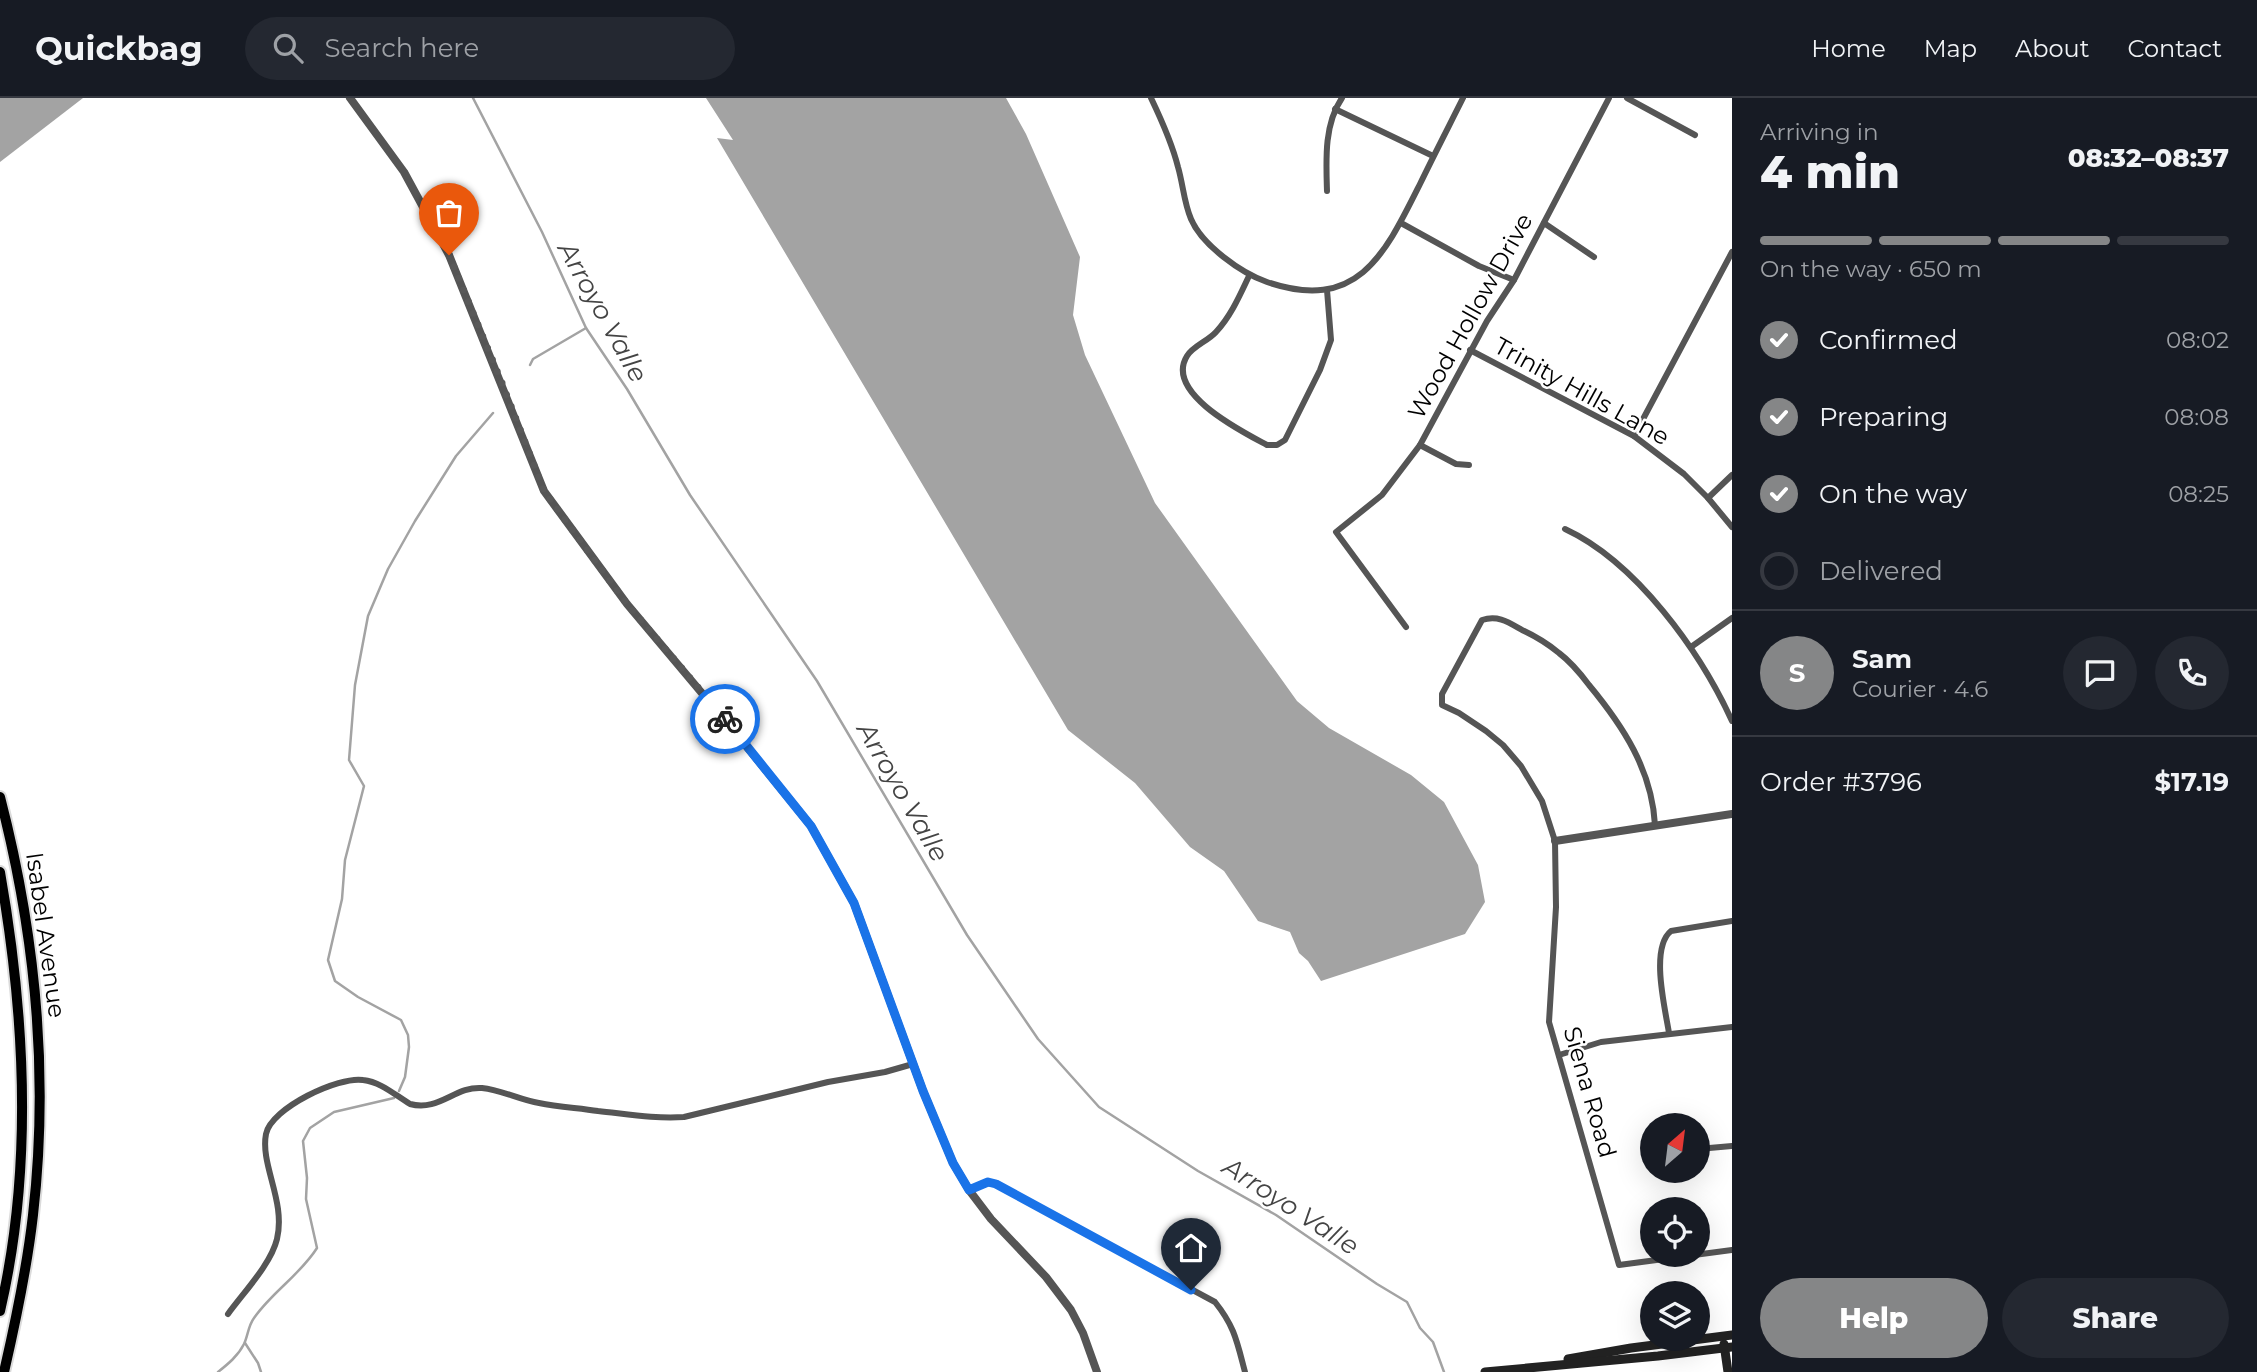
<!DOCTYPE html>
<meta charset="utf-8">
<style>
:root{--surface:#171b24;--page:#242831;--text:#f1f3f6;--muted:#9ea1a6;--line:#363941;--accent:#858687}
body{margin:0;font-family:Montserrat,sans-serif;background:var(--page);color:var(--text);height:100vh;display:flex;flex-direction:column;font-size:26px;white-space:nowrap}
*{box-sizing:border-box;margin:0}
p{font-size:23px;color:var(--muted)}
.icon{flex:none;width:38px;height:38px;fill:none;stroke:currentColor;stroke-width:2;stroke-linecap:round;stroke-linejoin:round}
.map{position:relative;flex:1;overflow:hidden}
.panel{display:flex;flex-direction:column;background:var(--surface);width:525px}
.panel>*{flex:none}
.needle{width:46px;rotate:28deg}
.buttons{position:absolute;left:1640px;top:1015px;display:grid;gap:14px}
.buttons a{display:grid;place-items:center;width:70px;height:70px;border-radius:50%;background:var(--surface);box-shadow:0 7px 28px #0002;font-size:35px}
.pin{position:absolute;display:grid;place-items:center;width:60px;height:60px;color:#fff;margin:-72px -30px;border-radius:50% 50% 50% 0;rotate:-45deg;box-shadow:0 0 7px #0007}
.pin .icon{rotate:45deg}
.courier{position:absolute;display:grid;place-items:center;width:70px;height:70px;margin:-35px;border:5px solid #1a73e8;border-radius:50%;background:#fff;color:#222;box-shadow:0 2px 9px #0007}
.summary em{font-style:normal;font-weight:800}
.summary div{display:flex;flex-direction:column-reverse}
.summary{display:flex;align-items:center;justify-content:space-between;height:119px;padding:0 28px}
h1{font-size:46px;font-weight:800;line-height:52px}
.bar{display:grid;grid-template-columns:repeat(4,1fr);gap:10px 7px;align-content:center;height:84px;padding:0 28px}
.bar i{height:9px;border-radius:5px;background:var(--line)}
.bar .current{background:var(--accent)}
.bar p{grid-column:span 4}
.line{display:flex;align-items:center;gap:18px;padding:0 28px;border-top:2px solid var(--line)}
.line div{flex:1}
.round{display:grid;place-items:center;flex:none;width:74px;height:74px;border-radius:37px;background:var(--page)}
ol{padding:0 28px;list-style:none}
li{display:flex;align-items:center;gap:21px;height:77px}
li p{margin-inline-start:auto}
li .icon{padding:7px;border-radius:50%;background:var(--accent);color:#fff;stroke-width:4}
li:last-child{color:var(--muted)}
li i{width:38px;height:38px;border:4px solid var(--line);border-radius:50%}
.primary-button{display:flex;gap:14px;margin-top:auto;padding:14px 28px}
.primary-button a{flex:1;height:80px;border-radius:42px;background:var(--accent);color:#fff;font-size:28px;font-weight:800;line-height:80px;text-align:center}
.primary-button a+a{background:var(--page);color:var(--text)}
header{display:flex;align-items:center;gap:42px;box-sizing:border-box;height:98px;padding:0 35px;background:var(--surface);border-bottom:2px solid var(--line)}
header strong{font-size:33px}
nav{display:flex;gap:38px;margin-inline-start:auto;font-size:24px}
.search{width:490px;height:63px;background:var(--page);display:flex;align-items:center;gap:18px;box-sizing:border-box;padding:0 24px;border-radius:38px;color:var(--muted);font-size:26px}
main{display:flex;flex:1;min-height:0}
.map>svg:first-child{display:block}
</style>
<header>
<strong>Quickbag</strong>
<div class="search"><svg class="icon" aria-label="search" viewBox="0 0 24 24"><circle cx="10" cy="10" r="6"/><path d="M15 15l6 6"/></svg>Search here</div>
<nav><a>Home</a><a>Map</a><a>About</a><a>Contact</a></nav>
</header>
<main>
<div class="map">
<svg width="1732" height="1274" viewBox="0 0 1732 1274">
<rect width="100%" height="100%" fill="#fff"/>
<g fill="#a3a3a3">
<path d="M0,0H83L0,64Z"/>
<path d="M706,0H1006L1026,36L1080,159L1073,217L1085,257L1155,405L1297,603L1329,630L1411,677L1444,704L1478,767L1485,804L1465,836L1321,883L1308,863L1299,855L1290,834L1258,823L1224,773L1190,749L1135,685L1068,632L717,40L733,42Z"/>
</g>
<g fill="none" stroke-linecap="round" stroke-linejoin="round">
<g stroke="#a3a3a3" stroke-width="2.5">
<path d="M473,0L542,134L586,230L627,291L690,397L817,583L967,837L1038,941L1099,1009L1198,1073L1276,1117L1377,1186L1407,1204L1420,1230L1433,1244L1444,1274"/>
<path d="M530,267L533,261L586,230"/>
<path d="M399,993L405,979L409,949L408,937L401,922L358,899L335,883L328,862L342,801L345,762L364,688L349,662L355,587L368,518L388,471L415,423L456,358L493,315"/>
<path d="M245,1245L258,1265L261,1274"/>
<path d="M218,1274C228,1266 238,1258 244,1246C248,1238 248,1228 254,1220C272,1194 300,1177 317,1150L306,1101L307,1080L303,1043L310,1030L334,1014L394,1000"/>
</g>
<g stroke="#dbdbdb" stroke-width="14">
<g id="trunk">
<path d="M0,699C35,834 49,977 33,1117C27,1170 16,1222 4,1274"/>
<path d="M0,774C25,916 33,1072 0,1213"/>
</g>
</g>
<g stroke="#555" stroke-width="6">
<path d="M1151,0C1162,23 1172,45 1178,69C1183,86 1184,105 1191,121C1202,147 1241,175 1267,184C1358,215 1385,156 1420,86C1434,57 1449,28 1463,0"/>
<path d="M1627,0L1695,37"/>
<path d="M1335,11L1433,58"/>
<path d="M1327,93C1326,62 1324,26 1342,0"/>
<path d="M1401,125L1479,168L1514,182"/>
<path d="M1544,125L1594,159"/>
<path d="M1249,178C1240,197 1231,218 1216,234C1208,243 1193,248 1187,258C1164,295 1243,334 1267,347H1277L1285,342L1320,272L1331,242L1327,192"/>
<path d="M1470,252L1634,338L1684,376L1708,400L1732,429"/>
<path d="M1634,338L1732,154"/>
<path d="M1420,347L1456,366L1469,367"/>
<path d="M1708,400L1732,377"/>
<path d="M1565,431C1636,464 1700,553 1732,623"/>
<path d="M1406,529L1336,434L1382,397L1420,347L1487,223L1514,182L1609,0"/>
<path d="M1691,549L1732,520"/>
<path d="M1655,727C1652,672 1623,628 1589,587C1580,575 1571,564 1559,555C1548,546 1535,538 1522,532C1508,524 1498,517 1482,522L1442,596V607L1459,615L1486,633L1503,647L1521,668L1542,703L1555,743L1556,809L1549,924L1619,1167L1732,1152"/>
<path d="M1669,935C1665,910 1650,850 1671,833L1732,823"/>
<path d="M1559,957L1601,944L1732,929"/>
<path d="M1698,1051L1732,1048"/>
<path d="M969,1092L983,1085L996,1086L1215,1204C1235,1229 1237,1244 1245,1274"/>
<path d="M228,1216C244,1194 271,1166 277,1141C286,1103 260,1067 266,1036C271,1010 339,978 363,982C381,984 395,997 410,1006C439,1014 455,988 482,990C502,992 520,1002 539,1005C559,1009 579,1010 598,1013C627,1016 655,1021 684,1019L828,984L885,974L913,966"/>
</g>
<g stroke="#555" stroke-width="8">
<path d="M350,0L404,74L449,157L544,393L627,506L743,644L811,728L854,805L923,993L953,1065L969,1092L991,1121L1046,1179L1071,1212L1083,1235L1097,1274"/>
<path d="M1555,743L1732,716"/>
</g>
<g stroke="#222" stroke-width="9">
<path d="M1724,1246L1728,1274"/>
<path d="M1568,1261L1631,1250L1732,1237"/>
<path d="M1485,1274L1658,1258L1732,1249"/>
</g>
<use href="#trunk" stroke="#000" stroke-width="10"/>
</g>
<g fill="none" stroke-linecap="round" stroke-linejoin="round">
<path stroke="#595959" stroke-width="7" stroke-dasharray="0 12.6" d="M449,157L502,285L544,393L627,506L725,621"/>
<path stroke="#1a73e8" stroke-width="9" d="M725,621L811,728L854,805L923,993L953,1065L969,1092L988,1084L996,1086L1191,1192"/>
</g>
<g text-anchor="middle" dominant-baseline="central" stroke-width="5" stroke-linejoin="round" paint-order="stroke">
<g font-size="24" fill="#000" stroke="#fff">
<text transform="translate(1470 218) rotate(-61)">Wood Hollow Drive</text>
<text transform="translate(1582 293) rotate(29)">Trinity Hills Lane</text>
<text transform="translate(46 837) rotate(82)">Isabel Avenue</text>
<text transform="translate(1590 994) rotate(74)">Siena Road</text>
</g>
<g font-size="26" font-style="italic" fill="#444" stroke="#fff">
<text transform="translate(603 214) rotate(61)">Arroyo Valle</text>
<text transform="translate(903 694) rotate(60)">Arroyo Valle</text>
<text transform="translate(1291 1108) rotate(33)">Arroyo Valle</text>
</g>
</g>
</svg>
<div class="buttons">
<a><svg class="needle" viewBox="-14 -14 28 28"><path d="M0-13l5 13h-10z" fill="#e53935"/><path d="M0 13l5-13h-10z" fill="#9ea1a6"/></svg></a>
<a><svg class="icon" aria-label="locate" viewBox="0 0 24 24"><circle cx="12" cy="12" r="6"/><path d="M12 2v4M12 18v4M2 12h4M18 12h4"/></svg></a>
<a><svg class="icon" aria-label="layers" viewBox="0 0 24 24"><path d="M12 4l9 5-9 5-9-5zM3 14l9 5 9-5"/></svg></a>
</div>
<div class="pin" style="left:449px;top:157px;background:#ea580c"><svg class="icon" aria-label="bag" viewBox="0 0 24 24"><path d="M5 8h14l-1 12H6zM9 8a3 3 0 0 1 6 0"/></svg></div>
<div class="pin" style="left:1191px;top:1192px;background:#1f2937"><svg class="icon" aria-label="home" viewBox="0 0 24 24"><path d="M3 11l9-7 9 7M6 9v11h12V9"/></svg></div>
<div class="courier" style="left:725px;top:621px"><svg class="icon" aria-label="bike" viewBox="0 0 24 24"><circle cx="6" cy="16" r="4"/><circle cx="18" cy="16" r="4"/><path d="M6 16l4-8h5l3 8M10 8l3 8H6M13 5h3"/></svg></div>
</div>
<section class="panel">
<div class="summary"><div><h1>4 min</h1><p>Arriving in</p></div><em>08:32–08:37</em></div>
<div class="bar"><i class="current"></i><i class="current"></i><i class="current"></i><i></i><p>On the way · 650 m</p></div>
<ol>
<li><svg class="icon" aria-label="check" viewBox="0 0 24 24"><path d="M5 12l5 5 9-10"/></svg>Confirmed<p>08:02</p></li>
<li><svg class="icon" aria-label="check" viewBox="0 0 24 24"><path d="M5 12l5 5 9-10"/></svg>Preparing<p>08:08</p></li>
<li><svg class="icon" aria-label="check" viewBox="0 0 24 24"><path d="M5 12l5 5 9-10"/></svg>On the way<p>08:25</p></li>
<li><i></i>Delivered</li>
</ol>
<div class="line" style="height:126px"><b class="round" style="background:var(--accent);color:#fff">S</b><div><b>Sam</b><p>Courier · 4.6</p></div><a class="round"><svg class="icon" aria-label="chat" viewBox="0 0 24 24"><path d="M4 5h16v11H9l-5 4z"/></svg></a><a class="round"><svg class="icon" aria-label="phone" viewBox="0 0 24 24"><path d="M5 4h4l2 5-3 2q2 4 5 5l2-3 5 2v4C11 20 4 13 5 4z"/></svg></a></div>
<div class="line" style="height:91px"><div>Order #3796</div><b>$17.19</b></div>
<div class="primary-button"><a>Help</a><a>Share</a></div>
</section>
</main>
